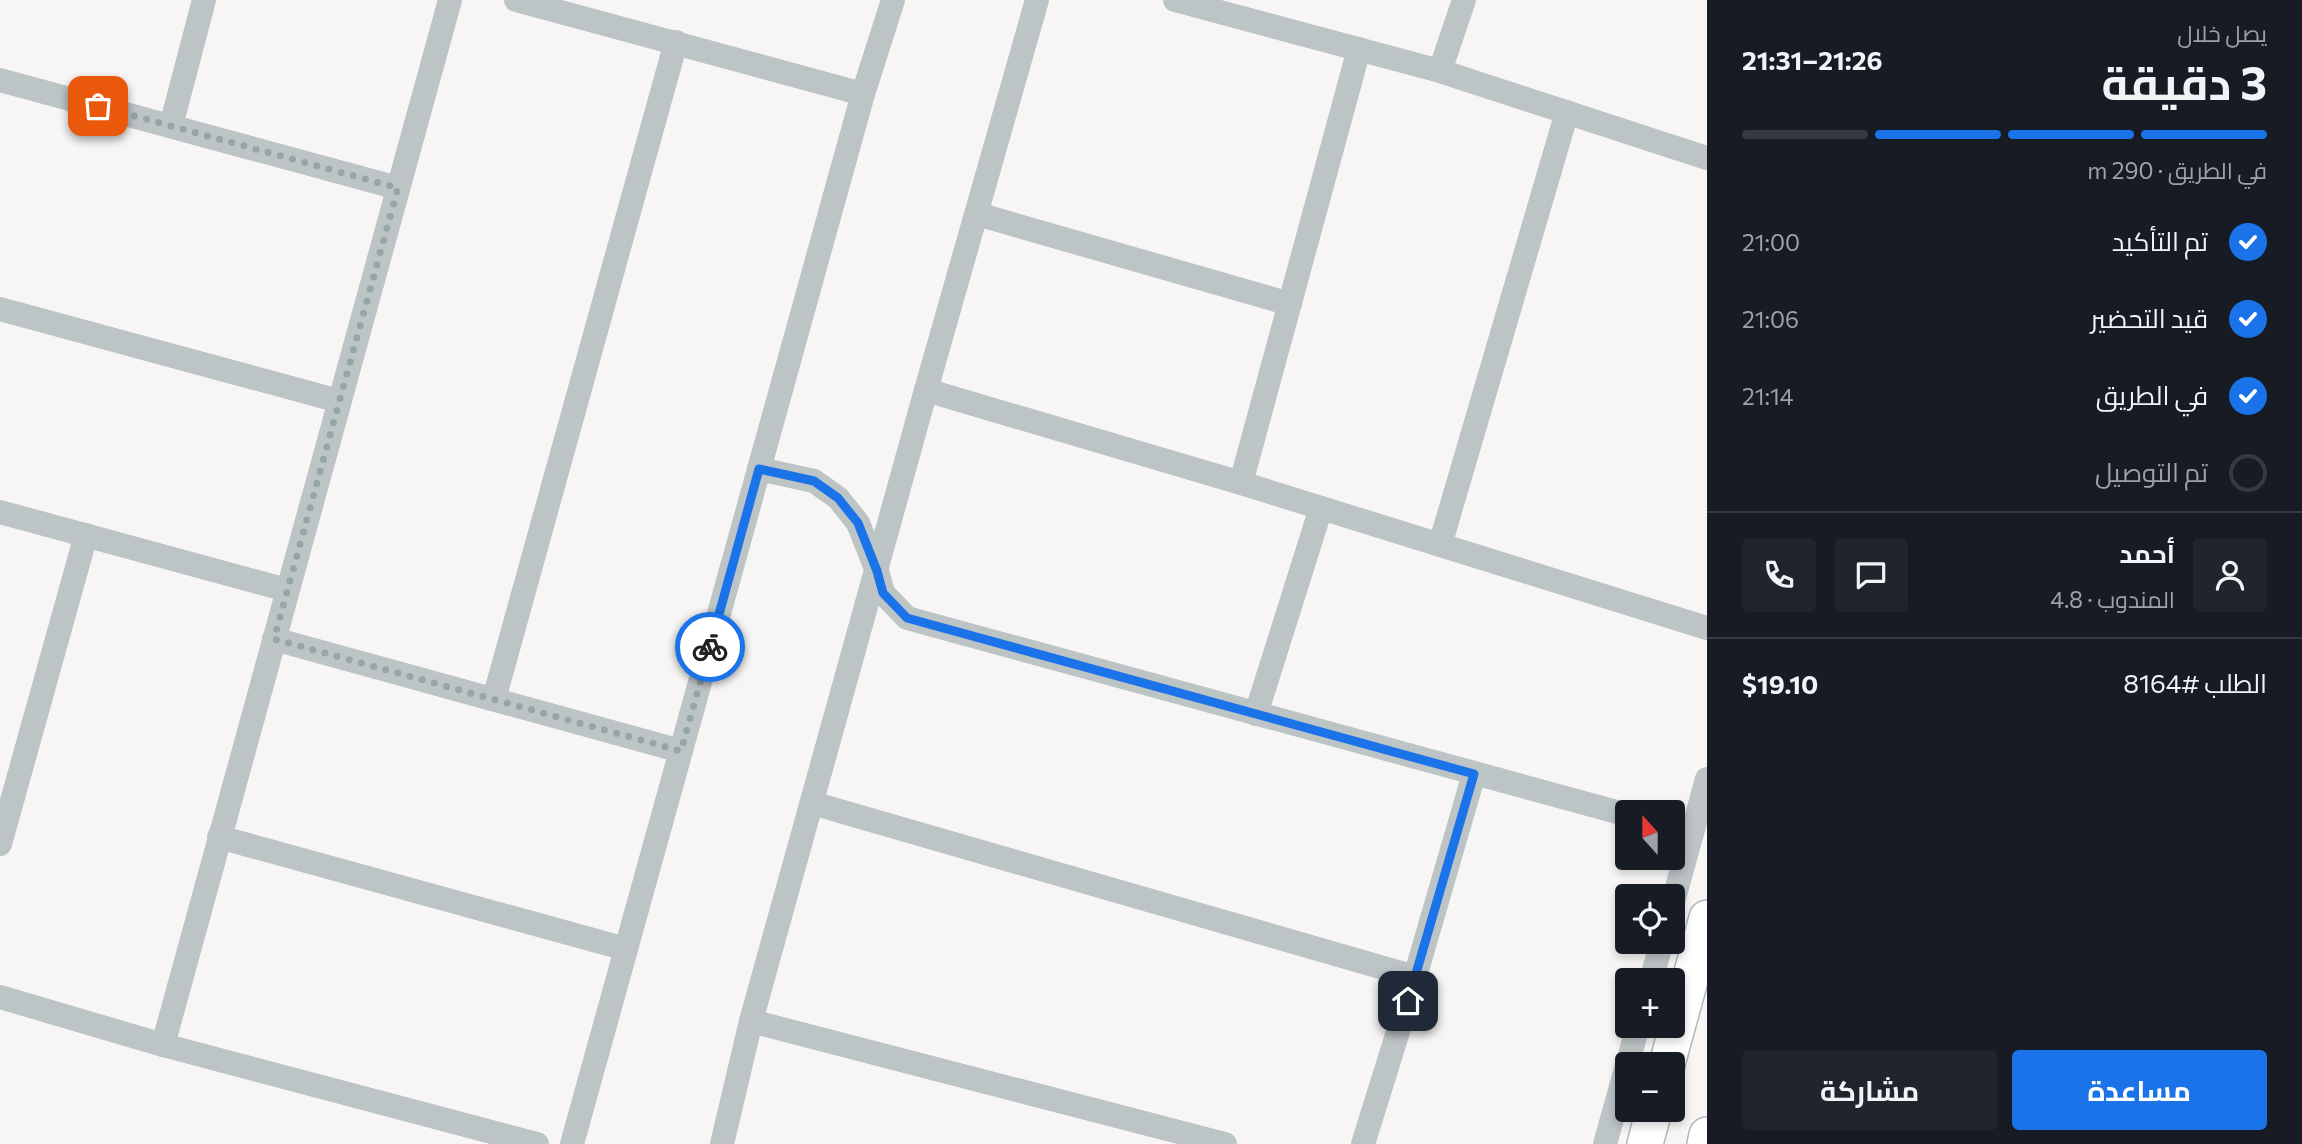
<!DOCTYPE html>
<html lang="ar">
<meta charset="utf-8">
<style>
:root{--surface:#171b24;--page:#20242c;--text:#f1f3f6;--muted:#9ea1a6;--line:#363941;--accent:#1a73e8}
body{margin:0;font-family:Commissioner,Cairo,sans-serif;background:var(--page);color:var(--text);direction:rtl;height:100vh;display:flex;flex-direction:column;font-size:26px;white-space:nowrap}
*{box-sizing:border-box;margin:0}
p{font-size:23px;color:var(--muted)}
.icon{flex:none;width:38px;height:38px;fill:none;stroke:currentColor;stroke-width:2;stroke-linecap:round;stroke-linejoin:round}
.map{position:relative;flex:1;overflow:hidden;direction:ltr}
.sheet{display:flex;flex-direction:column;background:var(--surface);width:595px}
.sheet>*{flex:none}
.needle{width:46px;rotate:339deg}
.fabs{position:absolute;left:1615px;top:800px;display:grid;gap:14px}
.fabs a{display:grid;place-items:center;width:70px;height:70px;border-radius:7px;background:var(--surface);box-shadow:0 4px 10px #0003;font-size:35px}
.pin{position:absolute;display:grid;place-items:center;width:60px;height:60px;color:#fff;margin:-30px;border-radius:14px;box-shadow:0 4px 10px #0006}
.courier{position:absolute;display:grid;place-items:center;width:70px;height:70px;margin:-35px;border:5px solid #1a73e8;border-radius:50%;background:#fff;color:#222;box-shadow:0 2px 9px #0007}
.headline em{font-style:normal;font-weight:700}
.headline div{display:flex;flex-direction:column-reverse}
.headline{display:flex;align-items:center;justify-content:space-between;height:119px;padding:0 35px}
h1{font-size:46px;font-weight:700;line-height:52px}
.bar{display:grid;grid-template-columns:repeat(4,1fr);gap:10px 7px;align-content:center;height:84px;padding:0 35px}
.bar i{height:9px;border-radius:5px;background:var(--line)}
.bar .on{background:var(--accent)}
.bar p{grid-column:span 4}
.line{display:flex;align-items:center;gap:18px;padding:0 35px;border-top:2px solid var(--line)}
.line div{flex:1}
.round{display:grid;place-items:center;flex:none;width:74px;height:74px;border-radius:7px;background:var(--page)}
ol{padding:0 35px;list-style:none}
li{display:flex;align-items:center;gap:21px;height:77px}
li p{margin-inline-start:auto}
li .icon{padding:7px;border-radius:50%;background:var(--accent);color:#fff;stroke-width:4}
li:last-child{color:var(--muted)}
li i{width:38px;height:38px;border:4px solid var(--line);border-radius:50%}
.cta{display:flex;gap:14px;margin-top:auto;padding:14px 35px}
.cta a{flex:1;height:80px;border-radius:7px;background:var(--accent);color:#fff;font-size:28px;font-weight:700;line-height:80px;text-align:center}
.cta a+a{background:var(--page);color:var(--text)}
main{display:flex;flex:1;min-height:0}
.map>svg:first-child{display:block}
</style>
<main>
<section class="sheet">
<div class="headline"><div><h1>3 دقيقة</h1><p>يصل خلال</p></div><em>21:26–21:31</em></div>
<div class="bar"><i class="on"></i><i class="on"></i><i class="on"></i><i></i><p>في الطريق · 290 m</p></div>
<ol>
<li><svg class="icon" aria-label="check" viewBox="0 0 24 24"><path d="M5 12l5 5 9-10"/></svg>تم التأكيد<p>21:00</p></li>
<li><svg class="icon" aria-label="check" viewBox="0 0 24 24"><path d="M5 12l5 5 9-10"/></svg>قيد التحضير<p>21:06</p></li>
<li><svg class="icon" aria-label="check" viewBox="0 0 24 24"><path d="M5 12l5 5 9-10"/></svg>في الطريق<p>21:14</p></li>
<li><i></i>تم التوصيل</li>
</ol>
<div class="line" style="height:126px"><a class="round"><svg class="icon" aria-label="person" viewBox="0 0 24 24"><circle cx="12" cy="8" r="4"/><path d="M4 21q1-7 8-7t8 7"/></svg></a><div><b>أحمد</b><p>المندوب · 4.8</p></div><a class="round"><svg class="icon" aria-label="chat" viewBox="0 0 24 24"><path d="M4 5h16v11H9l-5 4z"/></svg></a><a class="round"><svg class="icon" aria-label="phone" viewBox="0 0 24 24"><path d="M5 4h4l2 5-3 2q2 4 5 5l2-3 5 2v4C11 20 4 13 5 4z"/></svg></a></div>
<div class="line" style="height:91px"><div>الطلب #8164</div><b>$19.10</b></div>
<div class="cta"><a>مساعدة</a><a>مشاركة</a></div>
</section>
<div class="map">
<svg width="1707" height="1144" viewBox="0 0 1707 1144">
<rect width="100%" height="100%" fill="#f7f6f4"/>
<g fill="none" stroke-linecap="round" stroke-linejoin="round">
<g stroke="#b0b8bb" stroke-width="38">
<g id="secondary">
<path d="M1667,1064L1707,918"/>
<path d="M1645,1144L1654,1110"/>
<path d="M1705,1144L1707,1135"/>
</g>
</g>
<g stroke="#bdc4c6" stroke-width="24">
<path d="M516,0L863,94"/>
<path d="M1175,0L1440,71L1707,158"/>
<path d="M1440,71L1464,0"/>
<path d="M0,80L398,188"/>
<path d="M171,126L204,0"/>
<path d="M977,214L1290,304"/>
<path d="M0,309L339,401"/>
<path d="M926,390L1241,483L1707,628"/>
<path d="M759,469L814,481L838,498L858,523L877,571L883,593L907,618L1628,815"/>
<path d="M1241,483L1359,49"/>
<path d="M0,512L287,590"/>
<path d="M1440,545L1567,112"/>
<path d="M274,639L681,751"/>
<path d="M494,699L676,42"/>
<path d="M1256,714L1321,508"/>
<path d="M812,803L1415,977"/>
<path d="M219,837L626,949"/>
<path d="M0,844L86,535"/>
<path d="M1673,902L1707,779"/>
<path d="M1651,980L1662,942"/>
<path d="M0,997L163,1045L537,1144"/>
<path d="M751,1021L1225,1144"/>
<path d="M163,1045L450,0"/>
<path d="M572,1144L863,94L893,0"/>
<path d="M722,1144L751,1021L926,390L1037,0"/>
<path d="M1363,1144L1415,977L1474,774"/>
<path d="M1605,1144L1638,1026"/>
</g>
<use href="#secondary" stroke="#fff" stroke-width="35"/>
</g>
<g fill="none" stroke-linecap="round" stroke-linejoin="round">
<path stroke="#96a5a8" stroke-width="7" stroke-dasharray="0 12.6" d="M98,106L398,188L274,639L681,751L710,647"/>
<path stroke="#1a73e8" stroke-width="9" d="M710,647L759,469L814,481L838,498L858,523L877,571L883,593L907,618L1474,774L1408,1001"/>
</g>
</svg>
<div class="fabs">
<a><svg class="needle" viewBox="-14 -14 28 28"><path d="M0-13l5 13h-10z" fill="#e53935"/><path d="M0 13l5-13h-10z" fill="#9ea1a6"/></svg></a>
<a><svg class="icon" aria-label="locate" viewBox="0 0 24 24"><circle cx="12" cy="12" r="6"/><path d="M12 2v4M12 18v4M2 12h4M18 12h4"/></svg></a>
<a>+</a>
<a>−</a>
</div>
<div class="pin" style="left:98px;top:106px;background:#ea580c"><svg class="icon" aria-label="bag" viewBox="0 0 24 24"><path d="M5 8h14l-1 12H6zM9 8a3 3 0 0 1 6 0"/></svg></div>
<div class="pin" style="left:1408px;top:1001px;background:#1f2937"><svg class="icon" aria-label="home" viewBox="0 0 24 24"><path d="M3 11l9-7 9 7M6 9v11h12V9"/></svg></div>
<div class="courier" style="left:710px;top:647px"><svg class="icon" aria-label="bike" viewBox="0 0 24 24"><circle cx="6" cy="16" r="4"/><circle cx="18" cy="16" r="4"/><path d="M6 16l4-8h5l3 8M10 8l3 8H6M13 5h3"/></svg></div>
</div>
</main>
